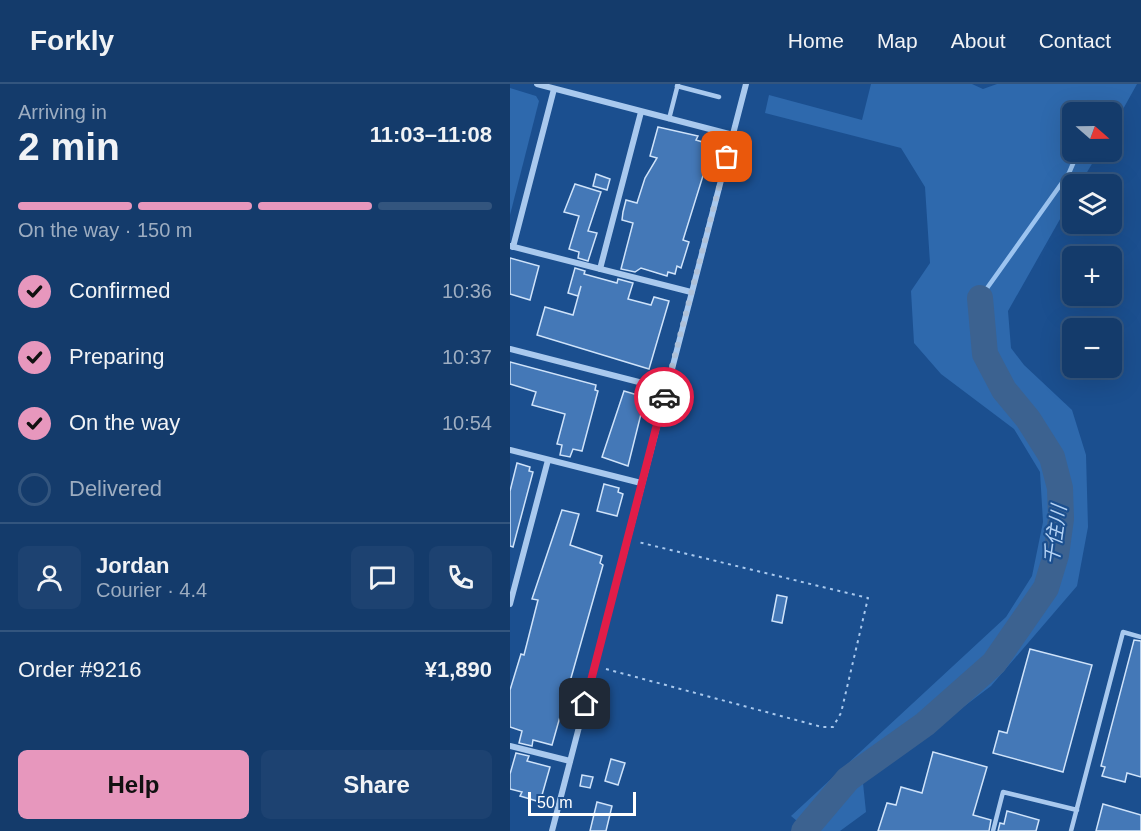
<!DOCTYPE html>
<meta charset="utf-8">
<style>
:root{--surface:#143b6b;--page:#1d4271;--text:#f1f3f6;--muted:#9dadc1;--line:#33557e;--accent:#e797bd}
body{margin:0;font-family:Arial,"Noto Sans JP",sans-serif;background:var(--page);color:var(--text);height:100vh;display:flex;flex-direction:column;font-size:22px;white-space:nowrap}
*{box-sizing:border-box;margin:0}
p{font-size:20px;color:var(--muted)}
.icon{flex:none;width:33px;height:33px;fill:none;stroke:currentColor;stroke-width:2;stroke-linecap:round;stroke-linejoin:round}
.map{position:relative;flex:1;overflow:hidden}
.panel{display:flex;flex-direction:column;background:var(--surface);width:510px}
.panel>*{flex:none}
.needle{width:39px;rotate:110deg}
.buttons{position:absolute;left:552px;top:18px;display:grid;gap:12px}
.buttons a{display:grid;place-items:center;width:60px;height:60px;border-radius:9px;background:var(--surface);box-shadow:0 6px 24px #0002,0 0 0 2px var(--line);font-size:30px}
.scale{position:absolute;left:18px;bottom:15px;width:108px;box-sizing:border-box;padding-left:6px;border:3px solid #fff;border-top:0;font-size:16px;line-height:21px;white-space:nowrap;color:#fff;-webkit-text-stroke:4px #1b4f8f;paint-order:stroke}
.pin{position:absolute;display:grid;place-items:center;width:51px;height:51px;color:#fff;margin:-26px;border-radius:12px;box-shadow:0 3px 9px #0006}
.courier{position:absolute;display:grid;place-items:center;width:60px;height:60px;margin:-30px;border:4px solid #e11d48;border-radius:50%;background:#fff;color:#222;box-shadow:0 2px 8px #0007}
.head em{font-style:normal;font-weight:700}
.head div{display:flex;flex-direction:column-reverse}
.head{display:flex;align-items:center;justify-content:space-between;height:102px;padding:0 18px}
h1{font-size:39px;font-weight:700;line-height:45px}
.bar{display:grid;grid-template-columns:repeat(4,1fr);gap:9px 6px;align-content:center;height:72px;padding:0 18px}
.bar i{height:8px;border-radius:4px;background:var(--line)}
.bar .active{background:var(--accent)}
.bar p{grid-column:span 4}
.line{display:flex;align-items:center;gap:15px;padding:0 18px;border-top:2px solid var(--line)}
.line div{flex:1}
.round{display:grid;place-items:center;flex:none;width:63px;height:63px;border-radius:9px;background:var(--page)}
ol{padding:0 18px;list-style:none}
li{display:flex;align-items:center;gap:18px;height:66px}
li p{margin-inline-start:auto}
li .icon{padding:6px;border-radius:50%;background:var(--accent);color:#111;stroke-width:4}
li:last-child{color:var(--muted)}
li i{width:33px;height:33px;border:3px solid var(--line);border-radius:50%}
.primary-button{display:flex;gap:12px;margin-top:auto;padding:12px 18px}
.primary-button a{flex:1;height:69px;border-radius:9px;background:var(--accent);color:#111;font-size:24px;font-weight:700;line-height:69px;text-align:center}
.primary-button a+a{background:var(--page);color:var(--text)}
header{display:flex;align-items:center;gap:36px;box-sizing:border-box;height:84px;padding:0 30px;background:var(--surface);border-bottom:2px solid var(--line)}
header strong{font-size:28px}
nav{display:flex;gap:33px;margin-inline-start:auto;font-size:21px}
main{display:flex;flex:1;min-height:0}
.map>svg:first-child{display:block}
</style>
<header>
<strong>Forkly</strong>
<nav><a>Home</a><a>Map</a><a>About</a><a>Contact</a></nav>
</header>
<main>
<section class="panel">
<div class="head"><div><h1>2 min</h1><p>Arriving in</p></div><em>11:03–11:08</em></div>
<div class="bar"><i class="active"></i><i class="active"></i><i class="active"></i><i></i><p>On the way · 150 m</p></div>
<ol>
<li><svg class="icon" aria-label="check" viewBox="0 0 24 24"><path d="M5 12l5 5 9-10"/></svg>Confirmed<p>10:36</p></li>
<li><svg class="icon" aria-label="check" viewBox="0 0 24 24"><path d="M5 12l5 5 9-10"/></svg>Preparing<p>10:37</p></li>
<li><svg class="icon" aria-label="check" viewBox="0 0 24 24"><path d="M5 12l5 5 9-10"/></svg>On the way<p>10:54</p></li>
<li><i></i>Delivered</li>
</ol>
<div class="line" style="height:108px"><a class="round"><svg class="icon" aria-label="person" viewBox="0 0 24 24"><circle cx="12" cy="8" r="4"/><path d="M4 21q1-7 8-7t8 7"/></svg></a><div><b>Jordan</b><p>Courier · 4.4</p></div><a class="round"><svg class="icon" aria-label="chat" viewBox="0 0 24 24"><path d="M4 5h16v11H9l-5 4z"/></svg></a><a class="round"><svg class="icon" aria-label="phone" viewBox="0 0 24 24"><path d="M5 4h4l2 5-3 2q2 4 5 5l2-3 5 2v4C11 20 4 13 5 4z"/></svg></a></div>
<div class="line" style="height:78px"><div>Order #9216</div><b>¥1,890</b></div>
<div class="primary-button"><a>Help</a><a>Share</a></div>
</section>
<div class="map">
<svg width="631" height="747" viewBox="0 0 631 747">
<rect width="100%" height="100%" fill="#1b4f8f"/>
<g fill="#2e69ad">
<path d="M361,0H462L473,5L487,0H627L602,45V28H562V68H589L570,100H562V114L498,227L501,264L514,281L562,326L576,371L578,443L567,502L481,602L353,699L356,728L330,747H299L281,732L496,533L522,492L533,438L530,388L504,345L431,290L404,259L401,207L420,179L415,103L391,64L255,29L259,11L352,36Z"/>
<path d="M0,4L26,12L29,17L0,131Z"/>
</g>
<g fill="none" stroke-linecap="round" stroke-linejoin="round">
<g stroke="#9cc4f0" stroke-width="4.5">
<path d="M584,28L586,24"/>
<path d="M470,214L559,89L568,68"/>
</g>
<path stroke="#3c6290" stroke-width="26" d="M294,747L338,695L415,640L484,579L536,504L546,471L551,435L550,404L542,373L518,335L494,306L475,270L470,214"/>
</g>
<g fill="#4478b7" stroke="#cfe3fa" stroke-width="1.5">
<path d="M148,43L188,52L186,56L199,60L198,65L201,66L173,156L179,158L171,184L167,182L165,190L158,188L157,192L131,184L125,188L111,185L123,139L112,136L113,128L116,116L127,119L135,94L147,74L140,72Z"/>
<path d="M86,90L100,95L97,106L83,102Z"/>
<path d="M65,100L91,108L78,147L87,149L78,177L68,174L69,168L59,165L69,132L54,128Z"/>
<path d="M0,174L29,182L20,216L0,210Z"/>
<path d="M65,184L75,187L74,190L107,199L108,195L123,199L118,215L141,221L144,213L159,217L139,285L27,251L35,223L63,231L71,202L68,212L58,209Z"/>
<path d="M0,278L86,301L85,306L88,307L72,367L63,365L60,373L50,371L52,361L47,360L55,330L22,321L26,308L0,300Z"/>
<path d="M114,307L131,312L129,320L133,322L118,382L92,373Z"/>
<path d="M7,379L20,383L19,387L23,388L3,463L0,462V407Z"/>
<path d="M94,400L109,404L108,408L113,410L107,432L87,427Z"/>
<path d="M52,426L69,430L60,461L92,472L90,479L93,481L42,661L23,656L22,662L9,659L12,647L0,643V606L11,570L14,571L28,516L22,515Z"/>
<path d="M267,511L277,513L272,539L262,537Z"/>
<path d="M624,556L631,557V693L617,689L615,698L592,692L595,683L591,682Z"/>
<path d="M520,565L582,581L553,688L483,669L489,647L497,649Z"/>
<path d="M423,668L477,683L463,731L481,736L479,747H368L377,719L386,721L391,703L412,709Z"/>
<path d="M6,669L19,672L17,677L40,683L30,718L10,712L12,708L0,705V690Z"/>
<path d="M101,675L115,679L108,701L95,697Z"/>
<path d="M72,691L83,693L80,704L70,702Z"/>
<path d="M87,718L102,722L96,747H80Z"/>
<path d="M593,720L631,731V747H586Z"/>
<path d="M497,727L529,736L526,747H488L490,739L494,740Z"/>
</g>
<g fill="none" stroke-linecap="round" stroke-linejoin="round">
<path stroke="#a9c9ee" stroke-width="2" stroke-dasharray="3 4.5" stroke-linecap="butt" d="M96,585L312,643H323L331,629L358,514L128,458"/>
<g stroke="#a9c9ee" stroke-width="4.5">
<path d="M167,2L209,13"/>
<path d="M159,35L168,0"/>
<path d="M483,747L493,708L567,726"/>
<path d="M561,747L613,548L631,553"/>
</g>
<g stroke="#a9c9ee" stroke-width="6">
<path d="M27,0L223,51"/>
<path d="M0,162L181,208"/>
<path d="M3,163L44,5"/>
<path d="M90,185L131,28"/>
<path d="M0,265L156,305"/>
<path d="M0,366L131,399"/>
<path d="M0,520L38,376"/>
<path d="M0,662L60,677"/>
<path d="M42,747L236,0"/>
</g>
</g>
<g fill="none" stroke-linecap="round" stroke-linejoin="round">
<path stroke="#afc1d8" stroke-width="6" stroke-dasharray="0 10.8" d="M154,313L217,73"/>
<path stroke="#e11d48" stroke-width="8" d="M75,620L154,313"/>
</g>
<g text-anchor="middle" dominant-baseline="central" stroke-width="4.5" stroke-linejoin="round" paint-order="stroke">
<g font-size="20" font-style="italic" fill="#b5d3f5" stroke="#1b4f8f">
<text transform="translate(545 451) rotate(-82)">千住川</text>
</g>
</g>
</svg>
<div class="buttons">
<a><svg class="needle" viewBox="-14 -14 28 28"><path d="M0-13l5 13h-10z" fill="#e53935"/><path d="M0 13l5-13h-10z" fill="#9dadc1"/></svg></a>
<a><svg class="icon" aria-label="layers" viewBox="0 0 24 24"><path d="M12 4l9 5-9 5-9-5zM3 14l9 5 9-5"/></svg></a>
<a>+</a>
<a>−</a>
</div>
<div class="scale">50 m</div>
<div class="pin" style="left:217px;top:73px;background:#ea580c"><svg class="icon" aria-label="bag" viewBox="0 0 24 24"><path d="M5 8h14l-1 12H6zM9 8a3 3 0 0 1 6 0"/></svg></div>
<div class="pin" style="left:75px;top:620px;background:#1f2937"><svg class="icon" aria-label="home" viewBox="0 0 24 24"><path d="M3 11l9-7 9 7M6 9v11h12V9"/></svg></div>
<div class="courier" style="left:154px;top:313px"><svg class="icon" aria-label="car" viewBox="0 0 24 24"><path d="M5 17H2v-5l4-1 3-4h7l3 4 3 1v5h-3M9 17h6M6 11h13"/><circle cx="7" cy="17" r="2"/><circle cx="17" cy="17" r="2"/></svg></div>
</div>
</main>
